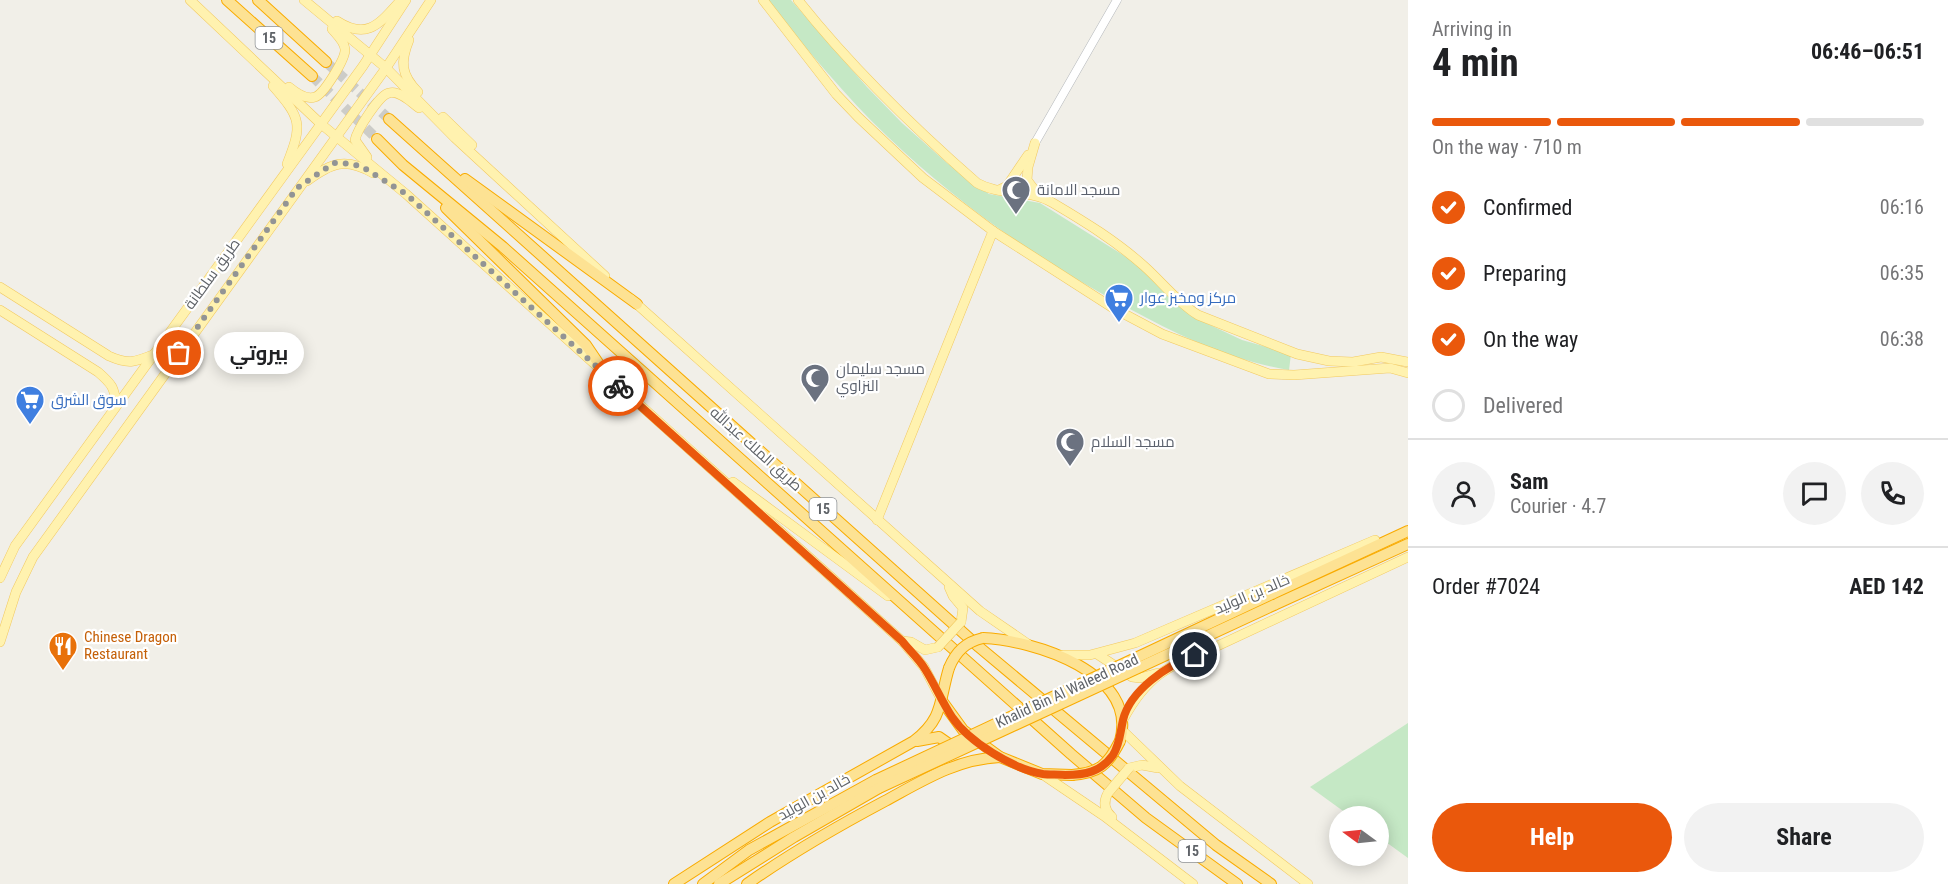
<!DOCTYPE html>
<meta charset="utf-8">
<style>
:root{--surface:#fff;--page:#f2f2f2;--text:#202124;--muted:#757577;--line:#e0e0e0;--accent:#ea580c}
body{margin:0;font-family:"Roboto Condensed",Cairo,sans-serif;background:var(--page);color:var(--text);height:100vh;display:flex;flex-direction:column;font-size:22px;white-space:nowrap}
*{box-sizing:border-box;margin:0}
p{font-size:20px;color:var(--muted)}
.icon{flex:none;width:33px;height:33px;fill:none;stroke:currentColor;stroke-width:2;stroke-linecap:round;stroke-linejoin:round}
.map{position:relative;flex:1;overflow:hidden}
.panel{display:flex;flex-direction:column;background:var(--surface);width:540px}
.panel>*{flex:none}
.needle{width:39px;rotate:285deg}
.fabs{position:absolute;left:1329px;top:806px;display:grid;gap:12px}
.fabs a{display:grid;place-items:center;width:60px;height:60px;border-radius:50%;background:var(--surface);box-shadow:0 3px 15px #0003;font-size:30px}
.pin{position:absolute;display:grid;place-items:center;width:51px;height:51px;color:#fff;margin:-26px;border:3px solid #fff;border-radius:50%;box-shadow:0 2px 6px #0007}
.courier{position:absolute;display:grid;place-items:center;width:60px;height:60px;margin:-30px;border:4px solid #ea580c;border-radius:50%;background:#fff;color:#222;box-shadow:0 2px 8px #0007}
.bubble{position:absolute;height:42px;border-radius:21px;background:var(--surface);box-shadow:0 3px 15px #0003;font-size:20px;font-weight:700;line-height:42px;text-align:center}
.overview em{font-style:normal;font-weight:700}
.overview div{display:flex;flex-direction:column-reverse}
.overview{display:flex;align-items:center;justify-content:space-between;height:102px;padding:0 24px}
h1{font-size:39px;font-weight:700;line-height:45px}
.bar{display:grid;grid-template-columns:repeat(4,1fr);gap:9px 6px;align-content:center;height:72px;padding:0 24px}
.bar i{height:8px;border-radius:4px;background:var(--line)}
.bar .current{background:var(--accent)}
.bar p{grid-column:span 4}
.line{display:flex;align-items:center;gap:15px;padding:0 24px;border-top:2px solid var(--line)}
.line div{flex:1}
.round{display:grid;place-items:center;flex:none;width:63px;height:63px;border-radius:32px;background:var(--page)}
ol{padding:0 24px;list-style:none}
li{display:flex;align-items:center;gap:18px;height:66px}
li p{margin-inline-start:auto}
li .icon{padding:6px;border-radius:50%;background:var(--accent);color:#fff;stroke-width:4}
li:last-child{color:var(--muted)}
li i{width:33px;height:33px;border:3px solid var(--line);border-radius:50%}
.cta{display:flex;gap:12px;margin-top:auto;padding:12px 24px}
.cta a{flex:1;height:69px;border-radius:36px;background:var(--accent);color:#fff;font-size:24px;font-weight:700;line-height:69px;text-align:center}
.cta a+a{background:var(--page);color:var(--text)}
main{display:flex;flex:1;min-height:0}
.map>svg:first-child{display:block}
</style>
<main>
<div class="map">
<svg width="1408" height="884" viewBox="0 0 1408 884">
<rect width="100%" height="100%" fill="#f1efe8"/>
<g fill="#c5e8c5">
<path d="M767,0H791L867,87L902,123L947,163L989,194L1040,203L1139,265L1191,316L1242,340L1291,354L1289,370C1232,361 1178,335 1128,308C1041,262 959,205 888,137C845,96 808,50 770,5Z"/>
<path d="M1408,723V858L1379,837L1378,816H1350L1310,787Z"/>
</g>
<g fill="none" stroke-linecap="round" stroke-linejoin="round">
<g stroke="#ccccc8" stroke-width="10" stroke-dasharray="10 5" stroke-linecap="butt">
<path d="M326,62L389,119"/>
<path d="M312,76L377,139"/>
</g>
<g stroke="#b5b8bc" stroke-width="9">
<path id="minor" d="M1035,143L1117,0"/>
</g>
<g stroke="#f2c960" stroke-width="10">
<g id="major">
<path d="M190,0L321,124L406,194L902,641L924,667L942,701"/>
<path d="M304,0L386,68L455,138L605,276"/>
<path d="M763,0L836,94L858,117L923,178L993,231L1113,308L1162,334L1269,374L1294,375L1390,368L1408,373"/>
<path d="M798,0C851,67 913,127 977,183C1000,196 1030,189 1053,203C1085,222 1116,241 1144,266C1162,282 1177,302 1198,315L1297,354L1329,361L1353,362L1381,357L1408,362"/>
<path d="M337,21C368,41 380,23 401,0"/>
<path d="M409,40C400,62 401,75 418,92"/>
<path d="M273,86C301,118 303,124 287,164"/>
<path d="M289,87C295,92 306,100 315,97C324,94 346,58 345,49C344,41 337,35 332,29"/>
<path d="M443,117L472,145"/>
<path d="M1035,143L1028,167L1027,180L1033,188L1045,197"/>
<path d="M367,157L355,140C357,130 379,95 389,93C399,90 411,102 419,108"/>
<path d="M307,181C331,163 345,157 373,173"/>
<path d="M999,190L1007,186L1028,155"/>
<path d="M0,287L109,356C129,365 135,362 155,354"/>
<path d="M631,299L980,611L1028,644"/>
<path d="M0,310L98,372C112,384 115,388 116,406"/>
<path d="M733,482L888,596"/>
<path d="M877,520L993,231"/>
<path d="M0,578L15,546L363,66L406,0"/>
<path d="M949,587L953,596L963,608L961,622"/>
<path d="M902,641L911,642L925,650L938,647"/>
<path d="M0,642L16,592L33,557L386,68L431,0"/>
<path d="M1097,654L1132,677L1140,678L1158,673"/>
<path d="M1061,655H1090L1135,643L1375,540"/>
<path d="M1123,720C1146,677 1168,665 1211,649L1408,557"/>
<path d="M1123,731L1180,786L1308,884"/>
<path d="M1129,768L1142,765L1158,768"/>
<path d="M1042,774L1104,816L1193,884"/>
<path d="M1108,793C1103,802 1104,810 1112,817"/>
</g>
</g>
<g stroke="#f9ab00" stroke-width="12">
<g id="highway">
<path d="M227,0L312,76"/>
<path d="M258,0L326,62"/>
<path d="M389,119L979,647L1216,845L1271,884"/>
<path d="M377,139L403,165L503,247L1071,754L1146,818L1237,884"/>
<path d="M465,179L637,304"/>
<path d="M446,208L586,345L609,379"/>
<path d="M1272,594L1408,531"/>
<path d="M1274,605L1408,544"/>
<path d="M983,638C1034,640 1139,673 1120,741"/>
<path d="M942,701L963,730L1000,757L1042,774L1072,775"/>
<path d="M917,741L939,737L949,744L951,754"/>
<path d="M674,884L770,822L914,741C944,718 939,701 949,668"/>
<path d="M703,884L749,850L876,780"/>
<path d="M719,884L794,837L879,788"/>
<path d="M747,884C791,853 838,826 885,801C922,781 956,759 1000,757"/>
</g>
</g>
<use href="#minor" stroke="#fff" stroke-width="8"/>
<use href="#major" stroke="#fff2af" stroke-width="9"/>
<use href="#highway" stroke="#fde293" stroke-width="10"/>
<g stroke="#f2c960" stroke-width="10" stroke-linecap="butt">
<g id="major-bridge">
<path d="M938,647L961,622"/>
<path d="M1108,793L1129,768"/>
</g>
</g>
<g stroke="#f9ab00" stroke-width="12" stroke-linecap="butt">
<g id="highway-bridge">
<path d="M949,668C956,651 966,642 983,638"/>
<path d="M1072,775C1099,773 1108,765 1120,741"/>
<path d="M876,780L1272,594"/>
<path d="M879,788L1274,605"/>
</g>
</g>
<use href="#major-bridge" stroke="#fff2af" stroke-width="9"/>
<use href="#highway-bridge" stroke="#fde293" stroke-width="10"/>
</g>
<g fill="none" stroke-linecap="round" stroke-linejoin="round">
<path stroke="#929495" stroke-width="6" stroke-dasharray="0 10.8" d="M179,353L297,188L334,163L353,164L364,168L406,194L618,386"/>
<path stroke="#ea580c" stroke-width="8" d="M618,386L902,641C909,650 919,659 925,669C935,685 942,702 952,717C969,742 1013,769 1043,774C1050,775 1058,774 1065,775C1085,775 1101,772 1113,755C1120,744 1120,733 1123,720C1130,690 1168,665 1195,655"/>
</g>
<defs>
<g id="mosque-pin" transform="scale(1.5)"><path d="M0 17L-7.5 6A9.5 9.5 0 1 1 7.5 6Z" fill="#6b7280" stroke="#fff"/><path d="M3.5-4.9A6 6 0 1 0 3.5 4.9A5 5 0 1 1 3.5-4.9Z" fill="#fff"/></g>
<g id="supermarket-pin" transform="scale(1.5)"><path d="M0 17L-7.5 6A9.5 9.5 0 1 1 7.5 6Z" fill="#3f7fe0" stroke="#fff"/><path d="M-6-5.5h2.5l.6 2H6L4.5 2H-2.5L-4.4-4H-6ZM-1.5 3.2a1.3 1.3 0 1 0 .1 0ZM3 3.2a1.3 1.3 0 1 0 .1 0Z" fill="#fff"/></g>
<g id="restaurant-pin" transform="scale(1.5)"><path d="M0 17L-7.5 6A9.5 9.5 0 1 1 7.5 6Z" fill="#e8710a" stroke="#fff"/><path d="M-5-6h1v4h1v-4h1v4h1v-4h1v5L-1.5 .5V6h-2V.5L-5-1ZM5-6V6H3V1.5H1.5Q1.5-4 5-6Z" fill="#fff"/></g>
</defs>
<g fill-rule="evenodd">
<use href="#mosque-pin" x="1016" y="190"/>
<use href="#supermarket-pin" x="1119" y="298"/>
<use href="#mosque-pin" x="815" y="378"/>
<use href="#supermarket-pin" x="30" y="400"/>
<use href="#mosque-pin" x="1070" y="442"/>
<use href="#restaurant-pin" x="63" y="646"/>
</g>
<g text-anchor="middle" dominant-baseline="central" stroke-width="4.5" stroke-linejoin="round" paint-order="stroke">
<g fill="#fff" stroke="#8f9295" stroke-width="1.5">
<rect x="255.5" y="27" width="27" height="22" rx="4.5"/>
<rect x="809.5" y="498" width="27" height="22" rx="4.5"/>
<rect x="1178.5" y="840" width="27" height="22" rx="4.5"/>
</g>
<g font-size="14" font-weight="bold" fill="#5f6368">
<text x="269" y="38">15</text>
<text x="823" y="509">15</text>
<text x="1192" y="851">15</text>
</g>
<g font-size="15" fill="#5b616d" stroke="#fff" text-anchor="start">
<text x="1037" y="190">مسجد الامانة</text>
<text x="836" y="369">مسجد سليمان<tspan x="836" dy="17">النزاوي</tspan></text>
<text x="1091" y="442">مسجد السلام</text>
</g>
<g font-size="15" fill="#5f6368" stroke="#fff">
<text transform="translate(212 274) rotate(-54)">طريق سلطانة</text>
<text transform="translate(756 449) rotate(42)">طريق الملك عبدالله</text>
<text transform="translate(1252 594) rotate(-23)">خالد بن الوليد</text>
<text transform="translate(1067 691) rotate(-25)">Khalid Bin Al Waleed Road</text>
<text transform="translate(814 797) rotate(-29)">خالد بن الوليد</text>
</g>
<g font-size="15" fill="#366cbe" stroke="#fff" text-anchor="start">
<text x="1140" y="298">مركز ومخبز عوار</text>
<text x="51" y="400">سوق الشرق</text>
</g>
<g font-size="15" fill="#c56008" stroke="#fff" text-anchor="start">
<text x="84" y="637">Chinese Dragon<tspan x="84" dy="17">Restaurant</tspan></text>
</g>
</g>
</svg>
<div class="fabs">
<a><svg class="needle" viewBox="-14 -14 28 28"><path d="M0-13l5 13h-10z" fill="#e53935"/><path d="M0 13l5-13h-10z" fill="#757577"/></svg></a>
</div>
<div class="pin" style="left:179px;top:353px;background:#ea580c"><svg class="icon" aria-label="bag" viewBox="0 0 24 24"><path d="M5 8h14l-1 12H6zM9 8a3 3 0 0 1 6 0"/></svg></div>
<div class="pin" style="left:1195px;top:655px;background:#1f2937"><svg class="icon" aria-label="home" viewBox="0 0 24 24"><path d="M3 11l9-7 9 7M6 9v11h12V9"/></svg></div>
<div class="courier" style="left:618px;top:386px"><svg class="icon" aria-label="bike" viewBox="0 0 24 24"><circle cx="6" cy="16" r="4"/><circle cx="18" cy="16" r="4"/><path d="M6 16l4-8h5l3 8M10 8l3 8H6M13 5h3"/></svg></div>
<div class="bubble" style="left:214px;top:332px;width:90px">بيروتي</div>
</div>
<section class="panel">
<div class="overview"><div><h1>4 min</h1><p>Arriving in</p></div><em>06:46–06:51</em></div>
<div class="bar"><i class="current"></i><i class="current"></i><i class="current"></i><i></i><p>On the way · 710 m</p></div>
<ol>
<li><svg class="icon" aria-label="check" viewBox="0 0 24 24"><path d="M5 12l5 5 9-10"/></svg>Confirmed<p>06:16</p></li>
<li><svg class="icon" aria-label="check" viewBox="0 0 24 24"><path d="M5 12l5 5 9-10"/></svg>Preparing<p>06:35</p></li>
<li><svg class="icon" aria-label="check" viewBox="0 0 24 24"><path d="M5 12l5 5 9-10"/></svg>On the way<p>06:38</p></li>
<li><i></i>Delivered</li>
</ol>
<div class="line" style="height:108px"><a class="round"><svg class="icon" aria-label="person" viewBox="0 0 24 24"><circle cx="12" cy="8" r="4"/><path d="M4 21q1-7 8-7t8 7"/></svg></a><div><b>Sam</b><p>Courier · 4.7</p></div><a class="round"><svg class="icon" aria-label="chat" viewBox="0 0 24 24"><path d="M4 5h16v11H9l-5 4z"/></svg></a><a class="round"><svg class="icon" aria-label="phone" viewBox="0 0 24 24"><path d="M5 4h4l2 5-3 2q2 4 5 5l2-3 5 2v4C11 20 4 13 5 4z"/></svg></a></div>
<div class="line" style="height:78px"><div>Order #7024</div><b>AED 142</b></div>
<div class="cta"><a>Help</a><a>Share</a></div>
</section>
</main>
